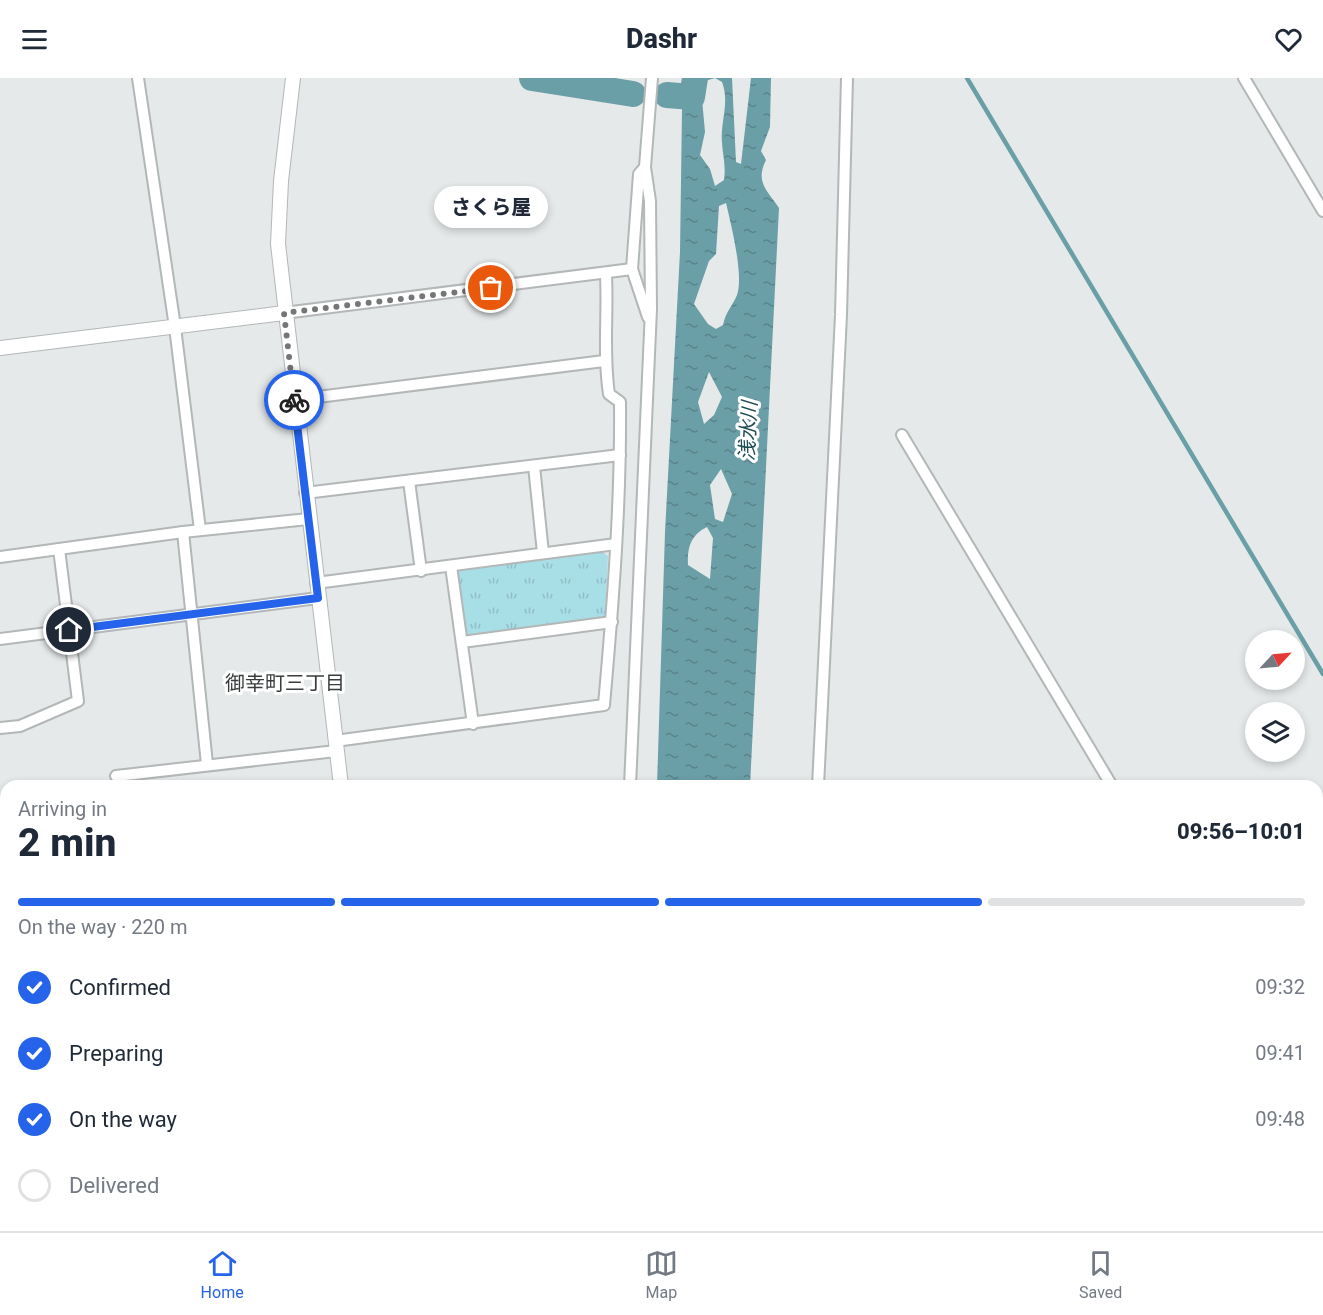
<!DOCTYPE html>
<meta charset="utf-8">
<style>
:root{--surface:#fff;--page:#f2f2f3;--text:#1f2937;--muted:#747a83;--line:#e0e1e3;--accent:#2563eb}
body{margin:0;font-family:Roboto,"Noto Sans JP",sans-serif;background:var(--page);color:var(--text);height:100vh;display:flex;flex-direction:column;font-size:22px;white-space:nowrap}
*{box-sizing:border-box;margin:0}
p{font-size:20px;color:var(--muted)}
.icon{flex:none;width:33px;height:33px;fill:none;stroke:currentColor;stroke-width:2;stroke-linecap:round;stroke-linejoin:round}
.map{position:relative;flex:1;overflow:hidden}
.drawer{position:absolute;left:0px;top:702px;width:1323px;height:452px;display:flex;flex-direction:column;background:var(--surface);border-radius:18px 18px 0 0;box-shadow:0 3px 9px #0003}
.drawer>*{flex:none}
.needle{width:39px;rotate:64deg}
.controls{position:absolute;left:1245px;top:552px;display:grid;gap:12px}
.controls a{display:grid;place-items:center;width:60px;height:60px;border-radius:50%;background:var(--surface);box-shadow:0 3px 9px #0003;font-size:30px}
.pin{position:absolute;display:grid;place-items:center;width:51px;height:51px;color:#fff;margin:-26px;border:3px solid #fff;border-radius:50%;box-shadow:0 2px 6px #0007}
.courier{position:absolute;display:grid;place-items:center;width:60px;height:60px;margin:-30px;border:4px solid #2563eb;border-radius:50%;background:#fff;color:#222;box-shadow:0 2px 8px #0007}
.bubble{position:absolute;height:42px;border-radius:21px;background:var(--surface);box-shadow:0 3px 9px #0003;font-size:20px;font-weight:800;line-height:42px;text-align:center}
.headline em{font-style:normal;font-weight:800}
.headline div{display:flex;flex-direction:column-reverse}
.headline{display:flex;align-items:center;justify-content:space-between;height:102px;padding:0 18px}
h1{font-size:39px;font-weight:800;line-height:45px}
.bar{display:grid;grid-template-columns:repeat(4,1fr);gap:9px 6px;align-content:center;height:72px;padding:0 18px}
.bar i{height:8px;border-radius:4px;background:var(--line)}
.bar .on{background:var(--accent)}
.bar p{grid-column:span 4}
ol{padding:0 18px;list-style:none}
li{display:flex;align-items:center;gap:18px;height:66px}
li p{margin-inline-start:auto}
li .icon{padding:6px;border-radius:50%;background:var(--accent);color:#fff;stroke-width:4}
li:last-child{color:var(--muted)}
li i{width:33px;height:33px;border:3px solid var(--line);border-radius:50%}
header{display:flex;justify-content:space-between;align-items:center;height:78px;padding:0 18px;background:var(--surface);font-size:27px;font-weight:800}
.tabs{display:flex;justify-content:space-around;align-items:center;height:84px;border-top:2px solid var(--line);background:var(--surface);font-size:16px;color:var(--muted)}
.tabs a{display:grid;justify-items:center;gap:3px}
.tabs .on{color:var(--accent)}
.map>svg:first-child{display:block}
</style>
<header><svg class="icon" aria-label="menu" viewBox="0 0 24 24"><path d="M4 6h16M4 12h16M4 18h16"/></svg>Dashr<svg class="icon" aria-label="heart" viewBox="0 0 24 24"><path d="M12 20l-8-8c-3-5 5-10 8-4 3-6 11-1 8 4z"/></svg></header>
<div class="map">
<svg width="1323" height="1153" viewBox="0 0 1323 1153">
<defs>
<pattern id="park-tufts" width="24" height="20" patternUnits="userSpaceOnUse" patternTransform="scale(1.5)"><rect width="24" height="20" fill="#a8dee6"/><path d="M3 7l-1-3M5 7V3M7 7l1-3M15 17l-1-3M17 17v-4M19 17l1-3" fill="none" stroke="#91bfc6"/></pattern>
<pattern id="water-ripples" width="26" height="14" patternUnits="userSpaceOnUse" patternTransform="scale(1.5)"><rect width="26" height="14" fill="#6b9fa7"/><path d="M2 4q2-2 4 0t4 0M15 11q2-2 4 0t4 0" fill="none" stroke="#598389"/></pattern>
</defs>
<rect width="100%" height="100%" fill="#e5e9e9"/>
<path fill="url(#park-tufts)" d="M600,472L608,478L605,541L465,559L456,491Z"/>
<path fill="url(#water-ripples)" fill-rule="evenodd" d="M684,0H732L736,84L741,86L751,0H771L770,49L761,73L766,82C755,104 767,112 779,130L750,708H688L679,703L673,705V708H657L665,454L680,174L682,31L675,30L677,5H684ZM715,0L722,4C730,25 720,44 722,65C723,79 726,88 724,102L715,108L710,91L700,77L705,54L701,10L705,3ZM726,125C731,146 744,198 737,217C732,229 726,233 723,247L716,251L708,246L694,226L709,183L716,176L719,128ZM709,294L722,319L714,337L704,346L698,324ZM721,391L732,416L723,444L715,441L710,407ZM707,449L713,460L710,501L688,487C687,469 691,457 707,449Z"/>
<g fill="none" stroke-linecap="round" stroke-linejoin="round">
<path stroke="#6b9fa7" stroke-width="4.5" d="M967,0L1323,596"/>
<g stroke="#6b9fa7" stroke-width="26">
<path d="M532,0L633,16"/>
<path d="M667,17L692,19L695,0"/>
</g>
<g stroke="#b3b7b7" stroke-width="14">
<g id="minor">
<path d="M138,0L175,249L200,452"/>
<path d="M1244,0L1323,133"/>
<path d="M645,89L639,96L632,191L648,239"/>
<path d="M284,235L632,191"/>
<path d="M294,322L604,283"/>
<path d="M902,357L1112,708"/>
<path d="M534,388L543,475"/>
<path d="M409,403L421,493"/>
<path d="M305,415L620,377"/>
<path d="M183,454L207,686"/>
<path d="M0,479L183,454L308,441"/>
<path d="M451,488L473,646"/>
<path d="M316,505L616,466"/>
<path d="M0,561L318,520"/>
<path d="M462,564L612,544"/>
<path d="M0,650L20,648L78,623L59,471"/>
<path d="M335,663L604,627C613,526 621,425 620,324L609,316C603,276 608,237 606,196"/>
<path d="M116,698L336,673"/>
<path d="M630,708L651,231L650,123L645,89L652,0"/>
<path d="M818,708L841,237L847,0"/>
<path d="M0,765L6,807"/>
<path d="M0,844L6,843"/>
<path d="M0,999H6"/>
<path d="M1317,1048L1323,1058"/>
<path d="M0,1066H6"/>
<path d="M811,1148L815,1153"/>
<path d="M607,1153V1148"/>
<path d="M1114,1153L1123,1148"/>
</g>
</g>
<g stroke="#b3b7b7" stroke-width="16">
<g id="tertiary">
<path d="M293,0L281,103L278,166L341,708"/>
<path d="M0,270L284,235"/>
<path d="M394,1148L395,1153"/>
</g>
</g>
<g stroke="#b3b7b7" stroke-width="21">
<g id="trunk">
<path d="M1317,869H1323"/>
<path d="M1317,891L1323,890"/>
<path d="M0,1028L6,1027"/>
<path d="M0,1054L6,1053"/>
</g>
</g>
<use href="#minor" stroke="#fff" stroke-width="10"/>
<use href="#tertiary" stroke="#fff" stroke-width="14"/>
<use href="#trunk" stroke="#fff" stroke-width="18"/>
</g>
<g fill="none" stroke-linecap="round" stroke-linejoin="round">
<path stroke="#747677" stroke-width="6" stroke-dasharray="0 10.8" d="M294,322L284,235L491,210"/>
<path stroke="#2563eb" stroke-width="8" d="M69,552L318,520L294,322"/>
</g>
<g text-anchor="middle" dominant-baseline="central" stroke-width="6" stroke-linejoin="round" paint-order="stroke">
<g font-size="20" font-style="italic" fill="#1d4c53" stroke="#fff">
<text transform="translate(748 353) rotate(-87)">浅水川</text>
</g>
<g font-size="20" fill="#383c3c" stroke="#fff">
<text x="285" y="605">御幸町三丁目</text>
</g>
</g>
</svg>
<div class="controls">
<a><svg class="needle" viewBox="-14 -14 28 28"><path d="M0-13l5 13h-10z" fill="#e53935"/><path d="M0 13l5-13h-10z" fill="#747a83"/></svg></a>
<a><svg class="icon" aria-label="layers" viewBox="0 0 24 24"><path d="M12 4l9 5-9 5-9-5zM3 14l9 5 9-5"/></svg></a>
</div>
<div class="pin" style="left:491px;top:210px;background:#ea580c"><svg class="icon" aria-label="bag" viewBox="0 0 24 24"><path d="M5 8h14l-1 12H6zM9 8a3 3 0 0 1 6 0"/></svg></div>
<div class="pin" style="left:69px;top:552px;background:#1f2937"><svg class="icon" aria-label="home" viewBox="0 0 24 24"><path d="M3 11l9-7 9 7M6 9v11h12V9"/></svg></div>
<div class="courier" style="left:294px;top:322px"><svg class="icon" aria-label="bike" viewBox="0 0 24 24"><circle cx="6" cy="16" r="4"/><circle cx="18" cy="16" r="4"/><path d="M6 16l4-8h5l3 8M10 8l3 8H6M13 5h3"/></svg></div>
<div class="bubble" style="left:434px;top:108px;width:114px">さくら屋</div>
<section class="drawer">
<div class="headline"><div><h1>2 min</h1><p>Arriving in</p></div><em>09:56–10:01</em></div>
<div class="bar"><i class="on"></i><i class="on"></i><i class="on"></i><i></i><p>On the way · 220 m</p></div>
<ol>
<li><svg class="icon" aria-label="check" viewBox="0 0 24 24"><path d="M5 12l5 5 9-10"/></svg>Confirmed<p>09:32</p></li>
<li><svg class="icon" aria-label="check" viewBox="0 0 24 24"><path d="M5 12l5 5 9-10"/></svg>Preparing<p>09:41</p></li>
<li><svg class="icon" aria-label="check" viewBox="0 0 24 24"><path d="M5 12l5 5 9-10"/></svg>On the way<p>09:48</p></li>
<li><i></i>Delivered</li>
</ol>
</section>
</div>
<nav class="tabs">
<a class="on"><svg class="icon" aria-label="home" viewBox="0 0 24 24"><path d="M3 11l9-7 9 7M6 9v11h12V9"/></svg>Home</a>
<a><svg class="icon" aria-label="map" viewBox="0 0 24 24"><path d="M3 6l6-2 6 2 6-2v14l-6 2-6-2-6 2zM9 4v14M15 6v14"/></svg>Map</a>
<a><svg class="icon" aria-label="saved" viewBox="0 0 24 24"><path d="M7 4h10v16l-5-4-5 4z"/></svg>Saved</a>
</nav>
